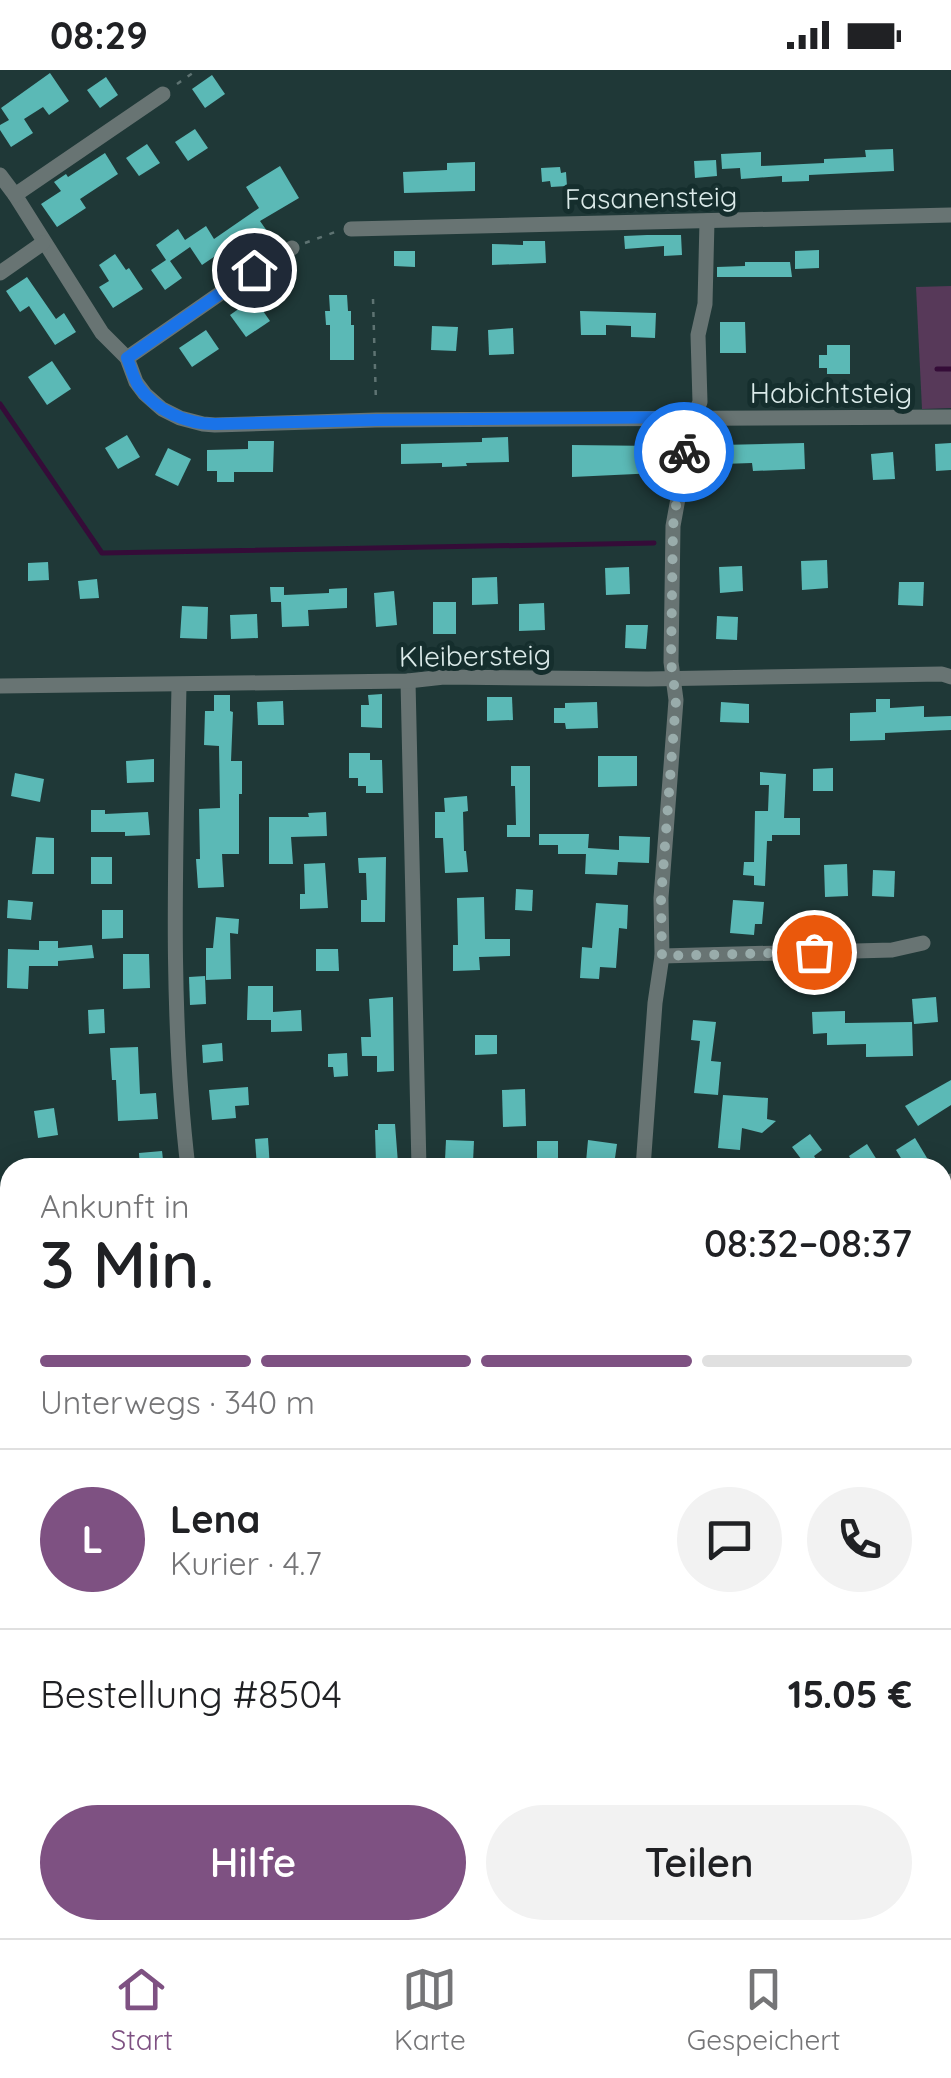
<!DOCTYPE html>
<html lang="de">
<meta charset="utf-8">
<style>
:root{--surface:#fff;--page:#f2f2f2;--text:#202124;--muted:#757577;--line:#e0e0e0;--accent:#7e5182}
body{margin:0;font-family:Quicksand,sans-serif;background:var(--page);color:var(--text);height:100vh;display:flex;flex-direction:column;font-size:38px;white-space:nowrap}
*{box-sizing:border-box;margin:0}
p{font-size:32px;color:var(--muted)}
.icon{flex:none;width:55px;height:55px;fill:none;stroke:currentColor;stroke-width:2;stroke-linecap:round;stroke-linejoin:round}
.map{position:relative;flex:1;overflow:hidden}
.panel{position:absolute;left:0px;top:1088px;width:952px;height:782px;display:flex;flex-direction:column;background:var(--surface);border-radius:30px 30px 0 0;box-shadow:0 5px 25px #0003}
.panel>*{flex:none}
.pin{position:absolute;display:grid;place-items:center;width:85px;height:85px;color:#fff;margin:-42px;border:5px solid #fff;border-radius:50%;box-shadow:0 2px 10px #0007}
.courier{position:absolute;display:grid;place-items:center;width:100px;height:100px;margin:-50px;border:8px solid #1a73e8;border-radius:50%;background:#fff;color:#222;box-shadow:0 2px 12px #0007}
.summary em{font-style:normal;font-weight:600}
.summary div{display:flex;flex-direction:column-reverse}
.summary{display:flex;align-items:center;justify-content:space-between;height:170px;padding:0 40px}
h1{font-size:65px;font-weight:600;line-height:75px}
.bar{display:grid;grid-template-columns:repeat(4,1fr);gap:15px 10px;align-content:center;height:120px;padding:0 40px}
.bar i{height:12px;border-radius:8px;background:var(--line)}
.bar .selected{background:var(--accent)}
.bar p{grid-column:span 4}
.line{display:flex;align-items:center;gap:25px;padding:0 40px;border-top:2px solid var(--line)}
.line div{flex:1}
.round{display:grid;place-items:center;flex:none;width:105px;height:105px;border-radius:52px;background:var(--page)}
.action{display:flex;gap:20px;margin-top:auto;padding:20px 40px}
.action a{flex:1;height:115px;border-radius:60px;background:var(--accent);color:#fff;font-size:40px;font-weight:600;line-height:115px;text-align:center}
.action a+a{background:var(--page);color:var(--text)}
.status{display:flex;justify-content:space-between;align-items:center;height:70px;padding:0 50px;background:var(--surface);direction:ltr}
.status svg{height:28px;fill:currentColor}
.dock{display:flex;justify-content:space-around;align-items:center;height:140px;border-top:2px solid var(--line);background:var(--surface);font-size:28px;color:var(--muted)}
.dock a{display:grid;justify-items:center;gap:5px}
.dock .selected{color:var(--accent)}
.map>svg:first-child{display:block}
</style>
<div class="status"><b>08:29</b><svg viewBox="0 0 49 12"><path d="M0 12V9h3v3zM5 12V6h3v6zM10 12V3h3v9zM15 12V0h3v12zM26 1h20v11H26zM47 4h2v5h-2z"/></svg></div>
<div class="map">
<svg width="951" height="1868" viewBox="0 0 951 1868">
<rect width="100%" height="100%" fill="#1f3837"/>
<g fill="#573959">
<path d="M951,216V338L922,339L916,217Z"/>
<path d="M10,1411V1491L0,1493V1413Z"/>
<path d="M942,1502L951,1506V1622L943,1621Z"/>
</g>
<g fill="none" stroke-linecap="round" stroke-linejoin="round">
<g stroke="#350c38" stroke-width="5">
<path d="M937,299H951"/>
<path d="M0,334L102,483L654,473"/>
</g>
</g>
<g fill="#5bb9b6">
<path d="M50,3L69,31L49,45L43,37L24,49L33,63L11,77L0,60V55L9,50L1,38Z"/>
<path d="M212,5L225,24L205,38L192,19Z"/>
<path d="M106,7L118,25L100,38L87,20Z"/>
<path d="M195,59L208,78L188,91L175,72Z"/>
<path d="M147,74L160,93L139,106L126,88Z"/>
<path d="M893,79L894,101L809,105V111L782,112V106L741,109L740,98L722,99L721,84L761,82V96L824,93V89L866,87L865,80Z"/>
<path d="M105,83L118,104L80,129L86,138L57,157L41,134L61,121L54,112L66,104L68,107Z"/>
<path d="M716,90L717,106L695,108L694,91Z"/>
<path d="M475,92V121L404,123L403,102L447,100V93Z"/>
<path d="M280,96L299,128L260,151L267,161L244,177L239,170L202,195L190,177L170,191L182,208L165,220L151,200L166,190L156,175L178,159L185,170L206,156L214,169L259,138L246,117Z"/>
<path d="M560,97L561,103L566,102L567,116L551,117L550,111L542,112L541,98Z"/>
<path d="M647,165H681L682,185L664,186V176L625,179L624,166Z"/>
<path d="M523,171H545L546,193L492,195V174L523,175Z"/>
<path d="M819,180V198L795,199V181Z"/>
<path d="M394,181H415V197L394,196Z"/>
<path d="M115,184L126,200L129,198L143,219L113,238L99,217L109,211L99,195Z"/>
<path d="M745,192H790L792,207H717V197L745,196Z"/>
<path d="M27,207L56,249L64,243L76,262L55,275L29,236L20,242L6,221Z"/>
<path d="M329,225H347L348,241H351V255H354V290H330V255H326L325,241H330Z"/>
<path d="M254,228L270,251L246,267L230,245Z"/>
<path d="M580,241L656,243L655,268L631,267V256L606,255V265H581Z"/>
<path d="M720,252H745L746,283H720Z"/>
<path d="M432,256L458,257L456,281L431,280Z"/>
<path d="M513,258L514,284L489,285L488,260Z"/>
<path d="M206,260L219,279L192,297L179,278Z"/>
<path d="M827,275H850V304H827V298H819V285H827Z"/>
<path d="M52,291L71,319L47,335L28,307Z"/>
<path d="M127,365L140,387L118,399L105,378Z"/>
<path d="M508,367L509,392L466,393L467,396L442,397V393L401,394V374L482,372V368Z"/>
<path d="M248,371H274L273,402H234V412H217V401H207V380L248,379Z"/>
<path d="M804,373L805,399L753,401L752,393L722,394L721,375Z"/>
<path d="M951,373V400L936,401L935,374Z"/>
<path d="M572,375L657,376V403L572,407Z"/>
<path d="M168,378L191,389L178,416L155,405Z"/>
<path d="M893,382L895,409L873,410L871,384Z"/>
<path d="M827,490L828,518L802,520L801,491Z"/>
<path d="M48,492L49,510L28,511V493Z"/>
<path d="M742,496L743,521L720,523L719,497Z"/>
<path d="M629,497L630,524L606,525L605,498Z"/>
<path d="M497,507L498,534L472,535V508Z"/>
<path d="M97,509L99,528L80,529L78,511Z"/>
<path d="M899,512H924L923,536L898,535Z"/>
<path d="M270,517H284V525L329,523V519L347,518V538L308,540L309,556L282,557L281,532H271Z"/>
<path d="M394,521L397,555L376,557L374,523Z"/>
<rect x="433" y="532" width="23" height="32"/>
<path d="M544,533L545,560L519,561V534Z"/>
<path d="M182,536L208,537L207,569L180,568Z"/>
<path d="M257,544L258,568L231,569L230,545Z"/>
<path d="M717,546L738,547L737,570L716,569Z"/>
<path d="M626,555H648L646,579L625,578Z"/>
<path d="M382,624V658L361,657V635H369L368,625Z"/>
<path d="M214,625H230V641L233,642L231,691H242V724H239V784H222L224,817L198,818L196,789H200L199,739L220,738L219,676L204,675L205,641H214Z"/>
<path d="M487,627H512L513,650L487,651Z"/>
<path d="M876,629H890V638L924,636V647L951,646V660L885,663V670L850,671V643L876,642Z"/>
<path d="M283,631L284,655H258L257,632Z"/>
<path d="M597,632L598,658L566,659L565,653H554V638H565V633Z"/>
<path d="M721,632L749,634V653L720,652Z"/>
<path d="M349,683H370V690H382L383,723H366V716H358V708H349Z"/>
<path d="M598,686H637V716L598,717Z"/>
<path d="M154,689V712L127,713L126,691Z"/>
<path d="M511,696H530V767H507V755H516L515,716H511Z"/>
<path d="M833,698V721H813V699Z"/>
<path d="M760,702L786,704L784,748H800V765H772V771H767L765,816L754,815V806L743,805L744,792H754L755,741H768L769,715H760Z"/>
<path d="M15,703L44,709L40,732L11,726Z"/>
<path d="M467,726L468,741L463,742L464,781H466L468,802L445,803L443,768H435V742H445L444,728Z"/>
<path d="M91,740H105V744L148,742L150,765L125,766V762H91Z"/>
<path d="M326,742L327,766L291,767L293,794H269V747H309L308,743Z"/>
<path d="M539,764H589L588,778L619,780V766L650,767L649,793L618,792L617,805L585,804L586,784H558V775H539Z"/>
<path d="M36,767L54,768V804H32Z"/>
<rect x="91" y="787" width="21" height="27"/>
<path d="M386,787L385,852H361V830H367L366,803H359L358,788Z"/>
<path d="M325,793L328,838L300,839V824H305L304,794Z"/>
<path d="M847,794L848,826L825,827L824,795Z"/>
<path d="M873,800L895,801L894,827L872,826Z"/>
<path d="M516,819L533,820L532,841L515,840Z"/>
<path d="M484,827L485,869H510V886L479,887L480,900L453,901V875H458L457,828Z"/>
<path d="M8,830L33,832L31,850L7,848Z"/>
<path d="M733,830L764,832L762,854H755L754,865L730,863Z"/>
<path d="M596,833L628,835L627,859L619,858L616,898L600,897L599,909L580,908L582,877L592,878Z"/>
<path d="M102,840H123V868L102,869Z"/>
<path d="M216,847L239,849L238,864L230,863L231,909L206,910V878H213Z"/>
<path d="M39,871H58V878L92,875L94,888L58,891V896H29L28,919L7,918L8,879L39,880Z"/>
<path d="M316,879H338L339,901H316Z"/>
<path d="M123,884H149L150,918L123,919Z"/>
<path d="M205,906L206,934L190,935L189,907Z"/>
<path d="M248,916H273V942L301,940L302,961L271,962V950H247Z"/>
<path d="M393,927L394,1001L377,1002V986H362L361,967H371L369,929Z"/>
<path d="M936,927L938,952L914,954L912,929Z"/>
<path d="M104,939L105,963L89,964L88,940Z"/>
<path d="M845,941V953L912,952L913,986L866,987V974L827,975V963L813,964L812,942Z"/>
<path d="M693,950L716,952L711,991L721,992L718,1025L694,1023L700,971L691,970Z"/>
<path d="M475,965H497V984L475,985Z"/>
<path d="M222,973L223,991L203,993L202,975Z"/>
<path d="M138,977L140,1024L156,1023L158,1049L118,1051L116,1010H112L110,978Z"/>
<path d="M347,983L348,1006L334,1007L333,997H328V984Z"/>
<path d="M951,1010V1035L918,1056L905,1036Z"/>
<path d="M248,1017L249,1035L235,1036L236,1048L212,1050L209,1020Z"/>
<path d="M525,1019L526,1056L503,1057L502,1020Z"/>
<path d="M723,1025L768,1028L767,1049L776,1051L762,1063L742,1058L740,1080L718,1078Z"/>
<path d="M54,1038L58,1065L38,1068L34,1041Z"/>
<path d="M378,1054H395L398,1093L376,1094L375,1060H378Z"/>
<path d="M810,1064L822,1080L814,1086L822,1098H808L792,1077Z"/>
<path d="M268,1068L270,1098H257L255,1069Z"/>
<path d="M915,1068L933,1098H907L896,1080Z"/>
<path d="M446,1070L474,1071L473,1092L445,1090Z"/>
<path d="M588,1070L617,1074L614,1095L586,1092Z"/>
<rect x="537" y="1071" width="21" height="17"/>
<path d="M867,1074L882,1098H856L849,1086Z"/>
<path d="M162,1081L164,1098H140L139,1083Z"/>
</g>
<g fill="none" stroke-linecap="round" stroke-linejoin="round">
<g stroke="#5e7372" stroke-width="2.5" stroke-dasharray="5 8" stroke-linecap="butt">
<path d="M177,14L197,0"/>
<path d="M305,173L335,162"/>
<path d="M373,229L376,333"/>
<path d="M0,1563L10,1561"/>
<path d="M942,1688L951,1689"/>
<path d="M179,1860L180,1868"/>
</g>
<g stroke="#687473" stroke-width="15">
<path d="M0,105L15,125L102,263L127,288L136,312L145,324L162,339L180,348L203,354L215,355L376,350L951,347"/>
<path d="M15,125L163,24"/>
<path d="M351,159L951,145"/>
<path d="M0,203L43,173"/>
<path d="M127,288L254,200L292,178"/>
<path d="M408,611L419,1098"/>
<path d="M179,615C176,776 169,938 188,1098"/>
<path d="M0,616L408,611L444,607L648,609L942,604L951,607"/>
<path d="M662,886L892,880L923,873"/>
<path d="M643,1098L655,933L662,886L661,828L676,630L671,592L673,456L683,401L686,364L700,332L698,265L705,234L707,151"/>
<path d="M942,1116L951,1111"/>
<path d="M0,1292L10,1290"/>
<path d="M942,1377L951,1382"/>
<path d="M0,1809H10"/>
<path d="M660,1860L674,1868"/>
<path d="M780,1868L785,1860"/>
</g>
<g stroke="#869998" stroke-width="20">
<path d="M0,1512L10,1510"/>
<path d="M942,1643L951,1644"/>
</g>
</g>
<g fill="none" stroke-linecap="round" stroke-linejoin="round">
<path stroke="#99acab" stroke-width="10" stroke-dasharray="0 18" d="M684,382L673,456L671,592L676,630L661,828L662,886L814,882"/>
<path stroke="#1a73e8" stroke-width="12" d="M254,200L127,288C131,297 133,308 139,317C156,341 187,354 215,354L376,350L694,347L686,364L684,382"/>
</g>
<g text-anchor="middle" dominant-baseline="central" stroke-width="10" stroke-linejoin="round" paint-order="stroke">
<g font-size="28" fill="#dbeae9" stroke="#152e2d">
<text transform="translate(651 127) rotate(-1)">Fasanensteig</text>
<text x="831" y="322">Habichtsteig</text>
<text transform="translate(475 585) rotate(-1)">Kleibersteig</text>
</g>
</g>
</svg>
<div class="pin" style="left:814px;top:882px;background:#ea580c"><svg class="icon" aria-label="bag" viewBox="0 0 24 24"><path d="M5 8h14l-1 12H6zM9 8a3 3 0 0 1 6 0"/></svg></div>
<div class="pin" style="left:254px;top:200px;background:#1f2937"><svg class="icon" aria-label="home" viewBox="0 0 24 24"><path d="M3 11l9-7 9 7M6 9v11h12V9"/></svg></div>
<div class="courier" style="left:684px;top:382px"><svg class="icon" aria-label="bike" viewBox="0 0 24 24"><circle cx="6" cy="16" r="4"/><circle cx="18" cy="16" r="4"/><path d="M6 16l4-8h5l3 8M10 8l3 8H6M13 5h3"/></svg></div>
<section class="panel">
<div class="summary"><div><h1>3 Min.</h1><p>Ankunft in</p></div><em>08:32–08:37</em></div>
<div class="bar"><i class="selected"></i><i class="selected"></i><i class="selected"></i><i></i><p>Unterwegs · 340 m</p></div>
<div class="line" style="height:180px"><b class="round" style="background:var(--accent);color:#fff">L</b><div><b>Lena</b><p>Kurier · 4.7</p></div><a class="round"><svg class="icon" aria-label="chat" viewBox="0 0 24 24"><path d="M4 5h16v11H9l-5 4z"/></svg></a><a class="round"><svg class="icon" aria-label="phone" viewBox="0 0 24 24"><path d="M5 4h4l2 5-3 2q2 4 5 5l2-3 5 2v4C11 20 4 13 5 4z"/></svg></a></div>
<div class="line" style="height:130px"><div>Bestellung #8504</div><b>15.05 €</b></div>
<div class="action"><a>Hilfe</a><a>Teilen</a></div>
</section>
</div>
<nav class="dock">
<a class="selected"><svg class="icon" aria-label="home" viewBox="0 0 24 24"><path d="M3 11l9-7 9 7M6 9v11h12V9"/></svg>Start</a>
<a><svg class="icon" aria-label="map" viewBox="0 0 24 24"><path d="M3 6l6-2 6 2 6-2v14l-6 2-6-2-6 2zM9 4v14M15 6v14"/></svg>Karte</a>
<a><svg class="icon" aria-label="saved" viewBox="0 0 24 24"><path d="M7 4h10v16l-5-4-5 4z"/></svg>Gespeichert</a>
</nav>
